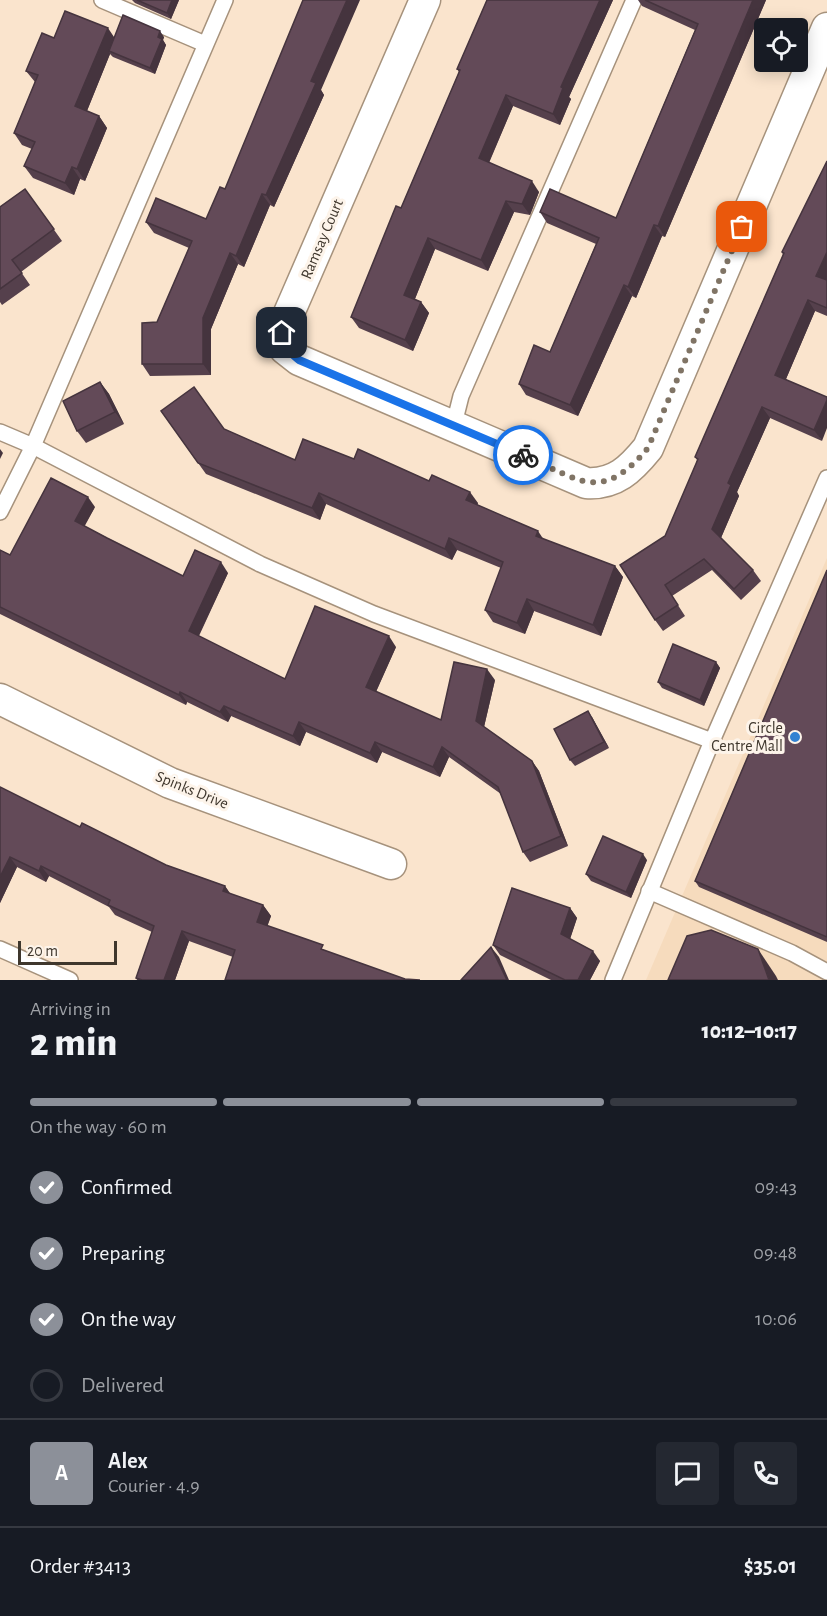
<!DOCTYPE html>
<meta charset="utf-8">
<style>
:root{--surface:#171b24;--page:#242831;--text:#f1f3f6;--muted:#9ea1a6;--line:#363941;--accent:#8c9099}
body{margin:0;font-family:"Alegreya Sans",sans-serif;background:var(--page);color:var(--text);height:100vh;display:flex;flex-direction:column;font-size:22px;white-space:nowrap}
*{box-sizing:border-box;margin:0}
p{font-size:20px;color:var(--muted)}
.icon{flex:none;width:33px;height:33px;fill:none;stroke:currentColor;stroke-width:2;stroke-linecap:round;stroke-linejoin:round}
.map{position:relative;height:980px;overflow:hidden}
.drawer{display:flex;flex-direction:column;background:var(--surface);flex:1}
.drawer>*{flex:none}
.buttons{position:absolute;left:754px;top:18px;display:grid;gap:12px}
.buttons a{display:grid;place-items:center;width:54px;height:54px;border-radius:6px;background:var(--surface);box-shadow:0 3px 15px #0003;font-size:30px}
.scale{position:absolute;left:18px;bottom:15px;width:99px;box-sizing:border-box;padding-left:6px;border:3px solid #3f372d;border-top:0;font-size:16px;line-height:21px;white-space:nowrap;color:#3f372d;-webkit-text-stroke:4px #fdf4ea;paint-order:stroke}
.pin{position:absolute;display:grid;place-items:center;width:51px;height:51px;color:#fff;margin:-26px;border-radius:12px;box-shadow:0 3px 9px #0006}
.courier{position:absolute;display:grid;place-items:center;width:60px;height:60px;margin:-30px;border:4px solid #1a73e8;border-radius:50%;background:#fff;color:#222;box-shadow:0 2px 8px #0007}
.headline em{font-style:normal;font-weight:800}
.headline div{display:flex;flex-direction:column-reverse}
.headline{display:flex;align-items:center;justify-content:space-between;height:102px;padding:0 30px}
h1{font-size:39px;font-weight:800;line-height:45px}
.bar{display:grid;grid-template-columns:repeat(4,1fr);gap:9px 6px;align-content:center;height:72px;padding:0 30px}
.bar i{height:8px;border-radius:4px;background:var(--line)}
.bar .on{background:var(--accent)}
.bar p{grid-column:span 4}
.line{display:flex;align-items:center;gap:15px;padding:0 30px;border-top:2px solid var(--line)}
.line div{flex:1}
.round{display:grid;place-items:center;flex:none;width:63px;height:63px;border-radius:6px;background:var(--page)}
ol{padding:0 30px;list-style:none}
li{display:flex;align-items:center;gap:18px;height:66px}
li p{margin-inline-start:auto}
li .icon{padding:6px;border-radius:50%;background:var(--accent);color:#fff;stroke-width:4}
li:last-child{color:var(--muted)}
li i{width:33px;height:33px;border:3px solid var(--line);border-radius:50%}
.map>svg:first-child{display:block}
</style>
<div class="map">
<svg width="827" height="980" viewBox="0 0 827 980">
<rect width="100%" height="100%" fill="#fae4cd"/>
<path fill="#f6dbbd" d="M827,558V980H646Z"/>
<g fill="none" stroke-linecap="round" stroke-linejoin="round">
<g stroke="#a6927c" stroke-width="18">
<g id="service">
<path d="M102,0L205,44"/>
<path d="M454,424L461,396L634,0"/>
<path d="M0,432L33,446L260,564L374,614L712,741"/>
<path d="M0,512L33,446L225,0"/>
<path d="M649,891L792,953L827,972"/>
<path d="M0,949L70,980"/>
<path d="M613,980L712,741L827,478"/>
</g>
</g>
<g stroke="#a6927c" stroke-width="33">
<g id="minor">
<path d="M425,0L286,320L282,333L285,349L299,360L586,483C615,485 631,469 648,448L827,28"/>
<path d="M0,699L170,783L391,864"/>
</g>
</g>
<use href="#service" stroke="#fff" stroke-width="15"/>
<use href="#minor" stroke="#fff" stroke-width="30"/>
</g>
<g fill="#55404c">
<path d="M132,0H179L171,19L135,3Z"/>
<path d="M487,0H613L569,97L571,99L560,125L513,106L489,163L539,192L530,215L514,212L488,271L435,249L415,299L421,302L429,313L413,351L359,328L351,317L401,208L459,72L457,69Z"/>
<path d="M638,0H766L665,237L662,236L636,298L632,296L578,416L526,395L519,384L550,352L596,244L547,223L540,212L616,218L695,30L642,6Z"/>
<path d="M164,37L163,40L166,45L155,74L113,57L110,54L87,111L99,116L107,128L85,181L80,179L74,195L33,178L24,166L32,149L22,145L14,133L35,82L26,71L54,38Z"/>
<path d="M321,90L324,95L274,207L270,205L244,267L238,264L211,329V375L150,376L142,364L157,322L189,248L154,233L146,222L206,219L225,189Z"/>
<path d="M25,189L62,241L21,272L30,285L2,305L0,302V207Z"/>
<path d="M782,252L827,280V316L815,311L786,379L822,441L770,418L737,492L739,496L721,538L753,570L761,581L741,600L712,570L672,596L685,616L663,631L655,620L697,460L695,457L783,255Z"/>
<path d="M100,382L109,394L124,424L86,443L77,431Z"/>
<path d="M161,411L224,429L295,460L354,459L478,503L477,505L543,539L615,566L623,577L601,636L534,611L525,634L493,622L485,610L501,568L457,550L452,560L326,504L320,520L206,474Z"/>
<path d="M95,507L84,526L183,576L228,573L199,636L285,679L396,647L376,692L441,720L495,680L484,727L532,761L539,771L568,846L530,862L523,852L501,794L449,757L440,777L382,752L377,763L306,732L300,746L231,716L228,722L187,702L186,705L0,614V550L10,555Z"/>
<path d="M827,570V942L699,887L695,881Z"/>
<path d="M716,662L720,668L704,706L662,688L658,682Z"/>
<path d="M592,717L609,748L575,766L570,760Z"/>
<path d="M0,787L80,827L166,865L225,886L230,894L263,905L271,916L267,926L225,980L233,957L189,941L175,980H137L136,978L152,932L115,915L109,907L49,876L46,882L17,867L0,903Z"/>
<path d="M647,860L631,898L591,881L586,874Z"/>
<path d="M570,908L577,918L570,939L600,961L590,980H551L500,955L493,945Z"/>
</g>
<g fill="#45343e">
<path d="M172,0H179L171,19L167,13Z"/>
<path d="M347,0H360L321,90L324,95L274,207L266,195L311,81Z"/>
<path d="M600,0H613L569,97L571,99L560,125L553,114L561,87Z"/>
<path d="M753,0H766L665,237L658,226Z"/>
<path d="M108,28L116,40L109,51L110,54L84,118L75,106Z"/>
<path d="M160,31L164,37L163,40L166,45L155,74L150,68L158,37Z"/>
<path d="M506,95L513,106L486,169L479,158Z"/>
<path d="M99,116L107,128L85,181L77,169Z"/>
<path d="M72,167L80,179L74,195L65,183Z"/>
<path d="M532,181L539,192L530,215L522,204Z"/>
<path d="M262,194L270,205L244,267L236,256Z"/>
<path d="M506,201L514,212L488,271L481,260Z"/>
<path d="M654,225L662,236L636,298L628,287Z"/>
<path d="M428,238L435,249L412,306L404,295Z"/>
<path d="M827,252V280L824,287L816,276Z"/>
<path d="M230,253L238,264L211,329V375L203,364V318Z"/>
<path d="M624,285L632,296L578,416L570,405Z"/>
<path d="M808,300L815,311L783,386L775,375Z"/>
<path d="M421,302L429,313L413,351L405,340Z"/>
<path d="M100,382L109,394L124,424L115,412Z"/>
<path d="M827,400V428L822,441L814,430Z"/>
<path d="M762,407L770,418L737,492L739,496L720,540L712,529L728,483Z"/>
<path d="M0,449L3,453L0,459Z"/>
<path d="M470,492L478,503L474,512L466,500Z"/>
<path d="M319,493L326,504L320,520L312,508Z"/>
<path d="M88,497L95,507L82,531L75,521Z"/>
<path d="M538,531L546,543L536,536Z"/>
<path d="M449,538L457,550L452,560L445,549Z"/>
<path d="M221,562L228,573L196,641L189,631Z"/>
<path d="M615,566L623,577L601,636L593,625Z"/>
<path d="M527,599L534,611L525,634L517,623Z"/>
<path d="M389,636L396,647L373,698L366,687Z"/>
<path d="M716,662L720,668L704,706L700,700Z"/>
<path d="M487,669L495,680L483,731L476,721Z"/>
<path d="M180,692L187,702L186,705L179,695Z"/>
<path d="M224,706L231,716L228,722L220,712Z"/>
<path d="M588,711L592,717L609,748L604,742Z"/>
<path d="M299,722L306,732L300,746L293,736Z"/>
<path d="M375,742L382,752L377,763L370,753Z"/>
<path d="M442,747L449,757L440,777L433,767Z"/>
<path d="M532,761L539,771L568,846L561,836Z"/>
<path d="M643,854L647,860L631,898L626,892Z"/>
<path d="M10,857L17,867L0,903V877Z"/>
<path d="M41,866L49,876L46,882L39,871Z"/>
<path d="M225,886L232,896L223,891Z"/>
<path d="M263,905L271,916L265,933L257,922Z"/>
<path d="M570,908L577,918L568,945L561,934Z"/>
<path d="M182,931L189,941L175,980H164Z"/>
<path d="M491,947L499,957L509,980H507Z"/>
<path d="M758,949L776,976L778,980H769Z"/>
<path d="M593,951L600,961L590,980H578Z"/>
</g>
<g fill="#634a58" stroke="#45343e" stroke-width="1.5">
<path d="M137,0H172L167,13Z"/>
<path d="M303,0H347L311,81L316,83L266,195L262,194L236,256L230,253L203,318V364H142V323L157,322L192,241L146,222L156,198L206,219L220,187L225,189Z"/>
<path d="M487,0H600L561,87L563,88L553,114L506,95L479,158L532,181L522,204L506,201L481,260L428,238L404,295L421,302L405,340L351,317L396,206L401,208L460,70L457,69Z"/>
<path d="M645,0H753L658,226L654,225L628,287L624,285L570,405L519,384L534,345L550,352L599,238L540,212L550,189L616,218L698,24Z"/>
<path d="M65,11L108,28L75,106L99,116L77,169L72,167L65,183L24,166L35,142L14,133L38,75L26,71L42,33L54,38Z"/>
<path d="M123,15L160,31L158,37L162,39L150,68L109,51Z"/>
<path d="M827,161V252L816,276L827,280V308L808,300L775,375L827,397V400L814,430L762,407L728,483L731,485L712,529L753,570L734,589L704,559L665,585L678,605L655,620L620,565L665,536L698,459L695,457L784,253L782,252Z"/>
<path d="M25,189L54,229L12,260L22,273L0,289V207Z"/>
<path d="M100,382L115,412L77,431L63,401Z"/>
<path d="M194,387L224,429L295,460L303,439L354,459L358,449L429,481L432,475L470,492L466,500L538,531L536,536L615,566L593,625L527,599L517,623L485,610L503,562L449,538L445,549L319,493L312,508L198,463L161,411Z"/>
<path d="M51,478L88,497L75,521L107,538L183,576L195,550L221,562L189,631L285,679L315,606L389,636L366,687L441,720L454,662L487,669L476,721L532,761L561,836L523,852L498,787L442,747L433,767L375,742L370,753L299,722L293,736L224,706L220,712L180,692L179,695L0,607V550L10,555Z"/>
<path d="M827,570V937L695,881Z"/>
<path d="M673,644L716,662L700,700L658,682Z"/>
<path d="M588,711L604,742L570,760L554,729Z"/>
<path d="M0,787L80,827L82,823L166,865L225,886L223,891L263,905L257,922L323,945L321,949L405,979L420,980H225L235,950L182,931L164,980H142L136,978L154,926L108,905L110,900L41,866L39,871L10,857L0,877Z"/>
<path d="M603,836L643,854L626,892L586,874Z"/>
<path d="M512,888L570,908L561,934L593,951L578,980H565L493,945Z"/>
<path d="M711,930L758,949L769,980H668L687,936Z"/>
<path d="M491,947L507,980H461Z"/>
</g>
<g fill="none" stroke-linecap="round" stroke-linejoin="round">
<path stroke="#807465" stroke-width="6" stroke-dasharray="0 10.8" d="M523,455C580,480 601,504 648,448L742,227"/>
<path stroke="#1a73e8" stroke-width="8" d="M282,333L285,348L299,360L523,455"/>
</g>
<circle fill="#3382d2" stroke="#fdf4ea" stroke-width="2" cx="795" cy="737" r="6"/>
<g text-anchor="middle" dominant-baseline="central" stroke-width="6" stroke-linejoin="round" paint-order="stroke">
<g font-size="16" fill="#3f372d" stroke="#fdf4ea">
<text transform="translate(322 239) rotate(-67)">Ramsay Court</text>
<text transform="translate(192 790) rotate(22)">Spinks Drive</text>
</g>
<g font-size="16" fill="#3f372d" stroke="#fdf4ea" text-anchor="end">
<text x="783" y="728">Circle<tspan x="783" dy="18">Centre Mall</tspan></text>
</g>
</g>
</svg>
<div class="buttons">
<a><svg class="icon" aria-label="locate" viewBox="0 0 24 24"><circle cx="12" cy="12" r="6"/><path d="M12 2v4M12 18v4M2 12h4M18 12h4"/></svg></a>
</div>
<div class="scale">20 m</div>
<div class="pin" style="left:742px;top:227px;background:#ea580c"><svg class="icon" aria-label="bag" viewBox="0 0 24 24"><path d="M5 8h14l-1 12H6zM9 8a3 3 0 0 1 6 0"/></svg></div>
<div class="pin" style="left:282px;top:333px;background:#1f2937"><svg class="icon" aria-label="home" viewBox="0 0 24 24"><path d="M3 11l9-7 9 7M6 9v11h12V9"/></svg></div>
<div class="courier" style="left:523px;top:455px"><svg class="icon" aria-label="bike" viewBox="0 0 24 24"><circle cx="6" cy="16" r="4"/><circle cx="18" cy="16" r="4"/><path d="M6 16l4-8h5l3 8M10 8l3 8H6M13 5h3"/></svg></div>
</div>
<section class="drawer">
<div class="headline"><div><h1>2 min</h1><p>Arriving in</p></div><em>10:12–10:17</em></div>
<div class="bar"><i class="on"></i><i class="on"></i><i class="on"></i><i></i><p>On the way · 60 m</p></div>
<ol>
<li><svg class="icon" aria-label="check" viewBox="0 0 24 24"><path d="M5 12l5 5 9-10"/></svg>Confirmed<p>09:43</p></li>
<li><svg class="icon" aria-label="check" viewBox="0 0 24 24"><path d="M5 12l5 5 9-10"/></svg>Preparing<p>09:48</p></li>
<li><svg class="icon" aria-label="check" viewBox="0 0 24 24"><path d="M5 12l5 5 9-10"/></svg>On the way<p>10:06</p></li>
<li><i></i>Delivered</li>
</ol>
<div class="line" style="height:108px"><b class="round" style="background:var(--accent);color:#fff">A</b><div><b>Alex</b><p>Courier · 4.9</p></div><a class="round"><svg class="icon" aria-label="chat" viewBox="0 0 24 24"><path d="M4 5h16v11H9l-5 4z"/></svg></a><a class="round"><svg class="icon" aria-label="phone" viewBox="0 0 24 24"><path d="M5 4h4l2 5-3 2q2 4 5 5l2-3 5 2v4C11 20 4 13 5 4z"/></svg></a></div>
<div class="line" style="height:78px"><div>Order #3413</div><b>$35.01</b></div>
</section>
